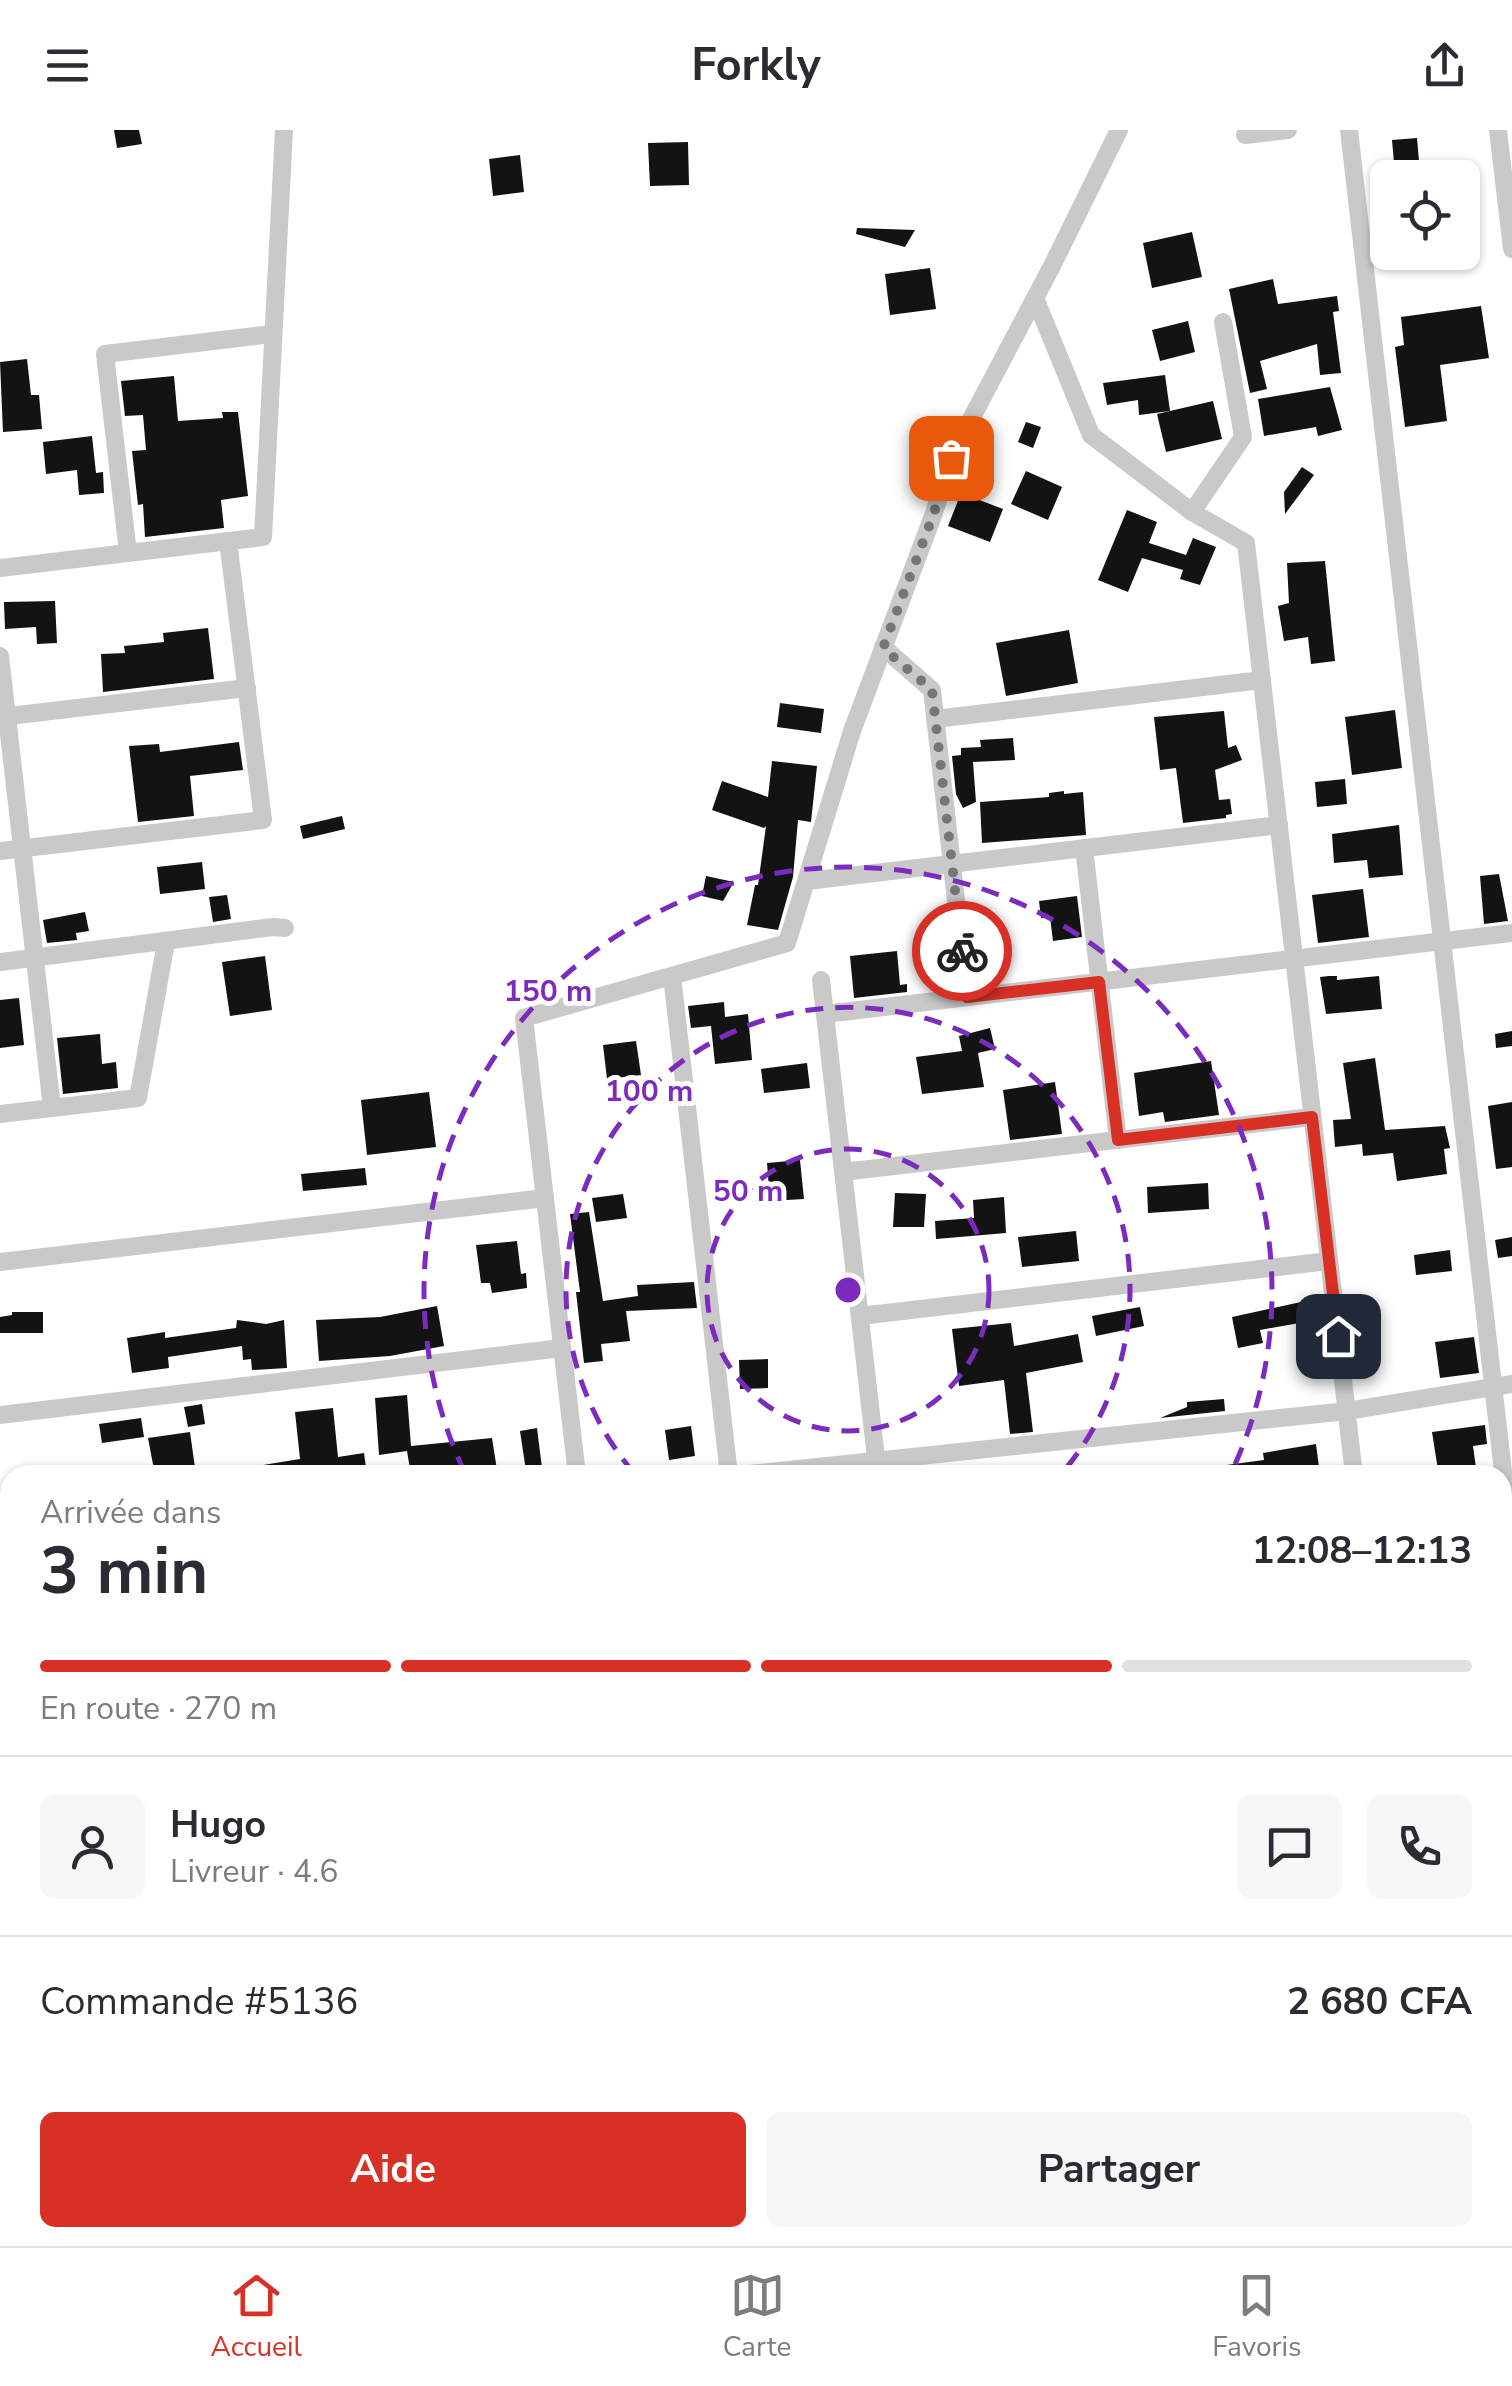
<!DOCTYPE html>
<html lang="fr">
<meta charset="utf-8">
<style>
:root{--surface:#fff;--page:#f7f7f7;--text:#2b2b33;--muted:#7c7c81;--line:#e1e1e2;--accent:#d93025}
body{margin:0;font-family:"Nunito Sans",sans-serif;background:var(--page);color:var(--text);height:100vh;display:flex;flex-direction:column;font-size:38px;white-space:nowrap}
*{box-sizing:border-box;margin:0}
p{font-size:32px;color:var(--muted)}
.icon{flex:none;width:55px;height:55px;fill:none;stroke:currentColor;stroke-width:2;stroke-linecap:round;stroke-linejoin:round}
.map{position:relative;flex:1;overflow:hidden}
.drawer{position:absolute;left:0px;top:1335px;width:1512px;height:782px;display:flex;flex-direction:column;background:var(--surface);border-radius:30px 30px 0 0;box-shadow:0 2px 8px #0004}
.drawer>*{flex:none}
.tools{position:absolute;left:1370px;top:30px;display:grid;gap:20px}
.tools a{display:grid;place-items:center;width:110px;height:110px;border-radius:15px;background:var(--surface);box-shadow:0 2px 8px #0004;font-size:50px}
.pin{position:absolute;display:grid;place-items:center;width:85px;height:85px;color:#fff;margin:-42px;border-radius:20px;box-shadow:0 5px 15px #0006}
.courier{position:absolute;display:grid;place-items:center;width:100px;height:100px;margin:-50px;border:8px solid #d93025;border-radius:50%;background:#fff;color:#222;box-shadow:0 2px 12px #0007}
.head em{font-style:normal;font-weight:700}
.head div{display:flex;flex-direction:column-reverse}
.head{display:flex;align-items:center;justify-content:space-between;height:170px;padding:0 40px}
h1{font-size:65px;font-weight:700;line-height:75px}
.bar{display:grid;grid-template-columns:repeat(4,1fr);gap:15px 10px;align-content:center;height:120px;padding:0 40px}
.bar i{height:12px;border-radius:8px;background:var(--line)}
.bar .active{background:var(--accent)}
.bar p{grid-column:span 4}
.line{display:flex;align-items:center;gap:25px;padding:0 40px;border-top:2px solid var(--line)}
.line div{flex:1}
.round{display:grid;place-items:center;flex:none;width:105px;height:105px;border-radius:15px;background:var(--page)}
.primary-button{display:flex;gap:20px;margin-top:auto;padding:20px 40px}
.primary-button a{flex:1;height:115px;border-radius:15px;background:var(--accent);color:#fff;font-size:40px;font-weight:700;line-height:115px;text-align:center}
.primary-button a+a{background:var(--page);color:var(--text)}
header{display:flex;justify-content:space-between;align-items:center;height:130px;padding:0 40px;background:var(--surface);font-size:45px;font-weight:700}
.tabs{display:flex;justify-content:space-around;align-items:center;height:140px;border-top:2px solid var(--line);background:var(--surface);font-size:28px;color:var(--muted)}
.tabs a{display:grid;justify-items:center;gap:5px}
.tabs .active{color:var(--accent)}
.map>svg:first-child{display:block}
</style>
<header><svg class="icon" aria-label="menu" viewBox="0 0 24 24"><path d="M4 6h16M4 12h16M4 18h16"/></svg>Forkly<svg class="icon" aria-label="share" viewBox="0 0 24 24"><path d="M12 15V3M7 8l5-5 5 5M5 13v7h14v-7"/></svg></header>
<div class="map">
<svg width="1512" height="2116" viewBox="0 0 1512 2116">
<rect width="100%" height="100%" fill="#fff"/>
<path fill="#e5ebd9" d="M10,1479V1655L0,1656V1481Z"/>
<g fill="#131313">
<path d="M114,0H139L142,14L117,18Z"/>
<path d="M1417,8L1419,31L1394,33L1392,10Z"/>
<path d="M688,12L689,55L650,56L648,13Z"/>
<path d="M520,25L524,62L493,66L489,29Z"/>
<path d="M857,98L915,100L905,117L856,104Z"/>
<path d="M1192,102L1202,147L1152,158L1143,113Z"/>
<path d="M930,138L936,179L890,185L885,144Z"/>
<path d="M1273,149L1278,174L1337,166L1339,181L1333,182L1341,243L1320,245L1317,214L1260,231L1267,259L1250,263L1229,159Z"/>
<path d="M1481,176L1489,228L1440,235L1447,291L1405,297L1395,217L1404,215L1401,187Z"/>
<path d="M1188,191L1195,222L1160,231L1152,200Z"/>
<path d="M27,229L31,265H39L42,299L3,302L0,232Z"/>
<path d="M1165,245L1170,281L1139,285L1138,270L1107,275L1103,253Z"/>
<path d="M174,246L178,291L223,288L222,282H238L248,366L221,370L224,398L145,407L143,374L138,375L132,321L146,320L143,285L125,286L121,251Z"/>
<path d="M1330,257L1342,300L1318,306L1316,297L1264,306L1258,269Z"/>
<path d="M1213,271L1222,309L1166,322L1157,284Z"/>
<path d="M1026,292L1041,297L1033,318L1018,312Z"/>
<path d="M92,306L96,343L103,342L104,363L79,365L77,340L46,344L43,312Z"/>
<path d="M1302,337L1314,345L1285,384L1284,362Z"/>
<path d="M1026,341L1062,357L1048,390L1011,374Z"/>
<path d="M961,363L1003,379L990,412L948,396Z"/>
<path d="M1127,380L1157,392L1149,413L1186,425L1193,408L1216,417L1200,455L1180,449L1183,440L1142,428L1128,462L1098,450Z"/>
<path d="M1325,431L1335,531L1311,534L1308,507L1284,511L1278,476L1289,473L1287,433Z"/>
<path d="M55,471L57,513L37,514L36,497L5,499L4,472Z"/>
<path d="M208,498L214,549L103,562L101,524L125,523L124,516L164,512L163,503Z"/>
<path d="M1069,500L1078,553L1006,566L996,513Z"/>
<path d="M780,573L824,579L821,603L777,597Z"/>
<path d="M1395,580L1402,638L1352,645L1345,587Z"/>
<path d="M1224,581L1228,618L1236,615L1242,630L1215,640L1219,670L1230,669L1232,684L1226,685V688L1183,693L1176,638L1160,640L1154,587Z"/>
<path d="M1013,608L1015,630L973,632L976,672L963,678L956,664L952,626L961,625V618L981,617L980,610Z"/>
<path d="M239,612L243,640L190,646L194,686L138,692L129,616L159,614L160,622Z"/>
<path d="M772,631L817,636L811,692L798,690L793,747L778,800L747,795L755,755H758L766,696L764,698L712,680L722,651L768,667Z"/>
<path d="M1345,649L1347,674L1317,677L1315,652Z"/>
<path d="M1064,661V664L1083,662L1086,705L982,713L980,672L1049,667V663Z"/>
<path d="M342,686L345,699L303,709L300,696Z"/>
<path d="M1399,695L1403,745L1369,748L1367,730L1334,733L1332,704Z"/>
<path d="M202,732L205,759L160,764L157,737Z"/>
<path d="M1499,744L1508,791L1484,794L1480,746Z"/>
<path d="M706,746L734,752L723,771L702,766Z"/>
<path d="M1363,759L1369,807L1318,813L1312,765Z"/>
<path d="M227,765L231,789L213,792L209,767Z"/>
<path d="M1077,766L1082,807L1053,811L1050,787L1041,788L1039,771Z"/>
<path d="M85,782L89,801L76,803L77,810L47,813L43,790Z"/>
<path d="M897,821L900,855L907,854V862L854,868L850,826Z"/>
<path d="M265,826L272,880L230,886L222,832Z"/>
<path d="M1329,846H1337V850L1379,846L1382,879L1326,884L1320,847Z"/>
<path d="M19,868L24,915L0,918V870Z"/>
<path d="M724,872L725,887L748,884L752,930L715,934L711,896L691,898L688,876Z"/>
<path d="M990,898L995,919L978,923L984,957L922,964L916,927L962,921L959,906Z"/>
<path d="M1512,901V916L1496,918L1495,904Z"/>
<path d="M100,904L102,934L116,932L118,958L63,964L57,908Z"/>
<path d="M636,911L641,945L607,949L603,915Z"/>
<path d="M1375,928L1385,1000L1445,996L1450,1018L1444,1019L1447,1044L1397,1051L1393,1023L1363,1026L1362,1014L1335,1017L1333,990L1351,989L1343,933Z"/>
<path d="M1211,931L1219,985L1165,992L1163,982L1139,986L1134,943Z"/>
<path d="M807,933L810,958L764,963L761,939Z"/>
<path d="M1055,952L1062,1004L1010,1010L1003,960Z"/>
<path d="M429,962L436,1017L367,1025L361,970Z"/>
<path d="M1512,972V1037L1496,1039L1488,976Z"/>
<path d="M800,1030L804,1069L770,1071L767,1033Z"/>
<path d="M365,1038L367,1055L303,1061L301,1044Z"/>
<path d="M1208,1053L1209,1079L1148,1083L1147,1057Z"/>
<path d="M895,1063L926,1064L924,1097H893Z"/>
<path d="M623,1064L627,1088L596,1092L592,1068Z"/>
<path d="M1004,1067L1006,1103L936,1109L935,1091L974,1088L973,1070Z"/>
<path d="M589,1082L603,1171L638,1166L637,1155L694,1152L697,1178L626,1181L630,1211L601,1214L603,1231L584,1233L576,1162H580L570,1084Z"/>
<path d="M1076,1101L1079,1131L1022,1137L1018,1107Z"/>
<path d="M1512,1107V1126L1498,1128L1495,1110Z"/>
<path d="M517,1111L521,1144L526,1143L527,1158L492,1163L490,1153H481L476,1115Z"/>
<path d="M1450,1120L1452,1141L1416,1145L1414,1125Z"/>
<path d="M1301,1172L1305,1192L1260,1200L1263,1213L1238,1218L1232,1187Z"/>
<path d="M437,1176L444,1216L390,1226L319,1231L316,1190L380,1187Z"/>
<path d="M1140,1177L1144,1196L1096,1206L1092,1186Z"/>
<path d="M12,1182H43V1203H0V1187L12,1185Z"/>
<path d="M237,1190L266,1194L284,1190L287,1238L252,1240L251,1229L243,1230L242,1216L168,1227L169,1238L132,1243L127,1208L165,1202V1208L236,1198Z"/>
<path d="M1011,1193L1014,1216L1078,1204L1083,1232L1026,1243L1033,1302L1010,1304L1004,1250L959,1256L952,1199Z"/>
<path d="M1474,1207L1479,1243L1440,1248L1435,1212Z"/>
<path d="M768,1229V1258L740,1259L739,1230Z"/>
<path d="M407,1265L411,1316L492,1308L497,1340L411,1345L407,1321L379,1325L375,1268Z"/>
<path d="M1224,1269L1225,1281L1160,1288L1187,1277V1272Z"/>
<path d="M202,1274L205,1294L188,1297L184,1277Z"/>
<path d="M333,1278L338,1327L364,1323L367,1345H252L251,1337L300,1329L295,1282Z"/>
<path d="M141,1288L144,1307L102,1313L99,1294Z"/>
<path d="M1485,1295L1487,1314L1473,1316L1477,1345H1448L1447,1339L1438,1340L1432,1302Z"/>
<path d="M691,1296L695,1326L669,1330L665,1300Z"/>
<path d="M537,1298L542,1338L526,1341L520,1301Z"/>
<path d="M190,1302L196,1345H155L148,1308Z"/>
<path d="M1316,1314L1320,1345H1220L1219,1336L1264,1330L1263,1323Z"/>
</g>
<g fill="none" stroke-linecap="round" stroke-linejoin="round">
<g stroke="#c9c9c9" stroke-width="18">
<path d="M1349,0L1512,1420"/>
<path d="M1498,0L1512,119"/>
<path d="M1245,5L1288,0"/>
<path d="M1035,168L1091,305L1192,382L1246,413L1354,1345"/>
<path d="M1192,382L1243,307L1223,192"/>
<path d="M128,423L105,224L272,204"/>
<path d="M0,438L263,407L284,0"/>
<path d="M883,517L932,560L967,867"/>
<path d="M0,526L52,978"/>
<path d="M0,587L247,558"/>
<path d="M935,589L1262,550"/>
<path d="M1084,718L1118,1010"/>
<path d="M0,721L263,690L228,411"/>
<path d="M807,751L1279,695"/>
<path d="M0,832L273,797L285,798"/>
<path d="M672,846L729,1345"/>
<path d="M821,850L878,1345"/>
<path d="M825,884L1512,803"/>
<path d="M0,984L138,968L166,812"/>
<path d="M843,1042L1312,987"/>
<path d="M0,1132L545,1068"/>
<path d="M860,1186L1329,1131"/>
<path d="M0,1285L562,1218"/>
<path d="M577,1345L524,888L787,813L852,601L934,383L951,327L1052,136L1119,0"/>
<path d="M740,1345L1347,1281L1512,1254"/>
<path d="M0,1443L10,1442"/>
<path d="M1502,1732L1512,1731"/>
<path d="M1502,1878L1512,1877"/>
<path d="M338,2108L339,2116"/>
<path d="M665,2108L666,2116"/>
<path d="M1383,2108L1384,2116"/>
</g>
<g stroke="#b6b6b6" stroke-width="25">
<path d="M1502,2056L1512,2055"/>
<path d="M997,2116L1068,2108"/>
</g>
</g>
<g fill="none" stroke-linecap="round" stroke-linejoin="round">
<path stroke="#767676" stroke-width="10" stroke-dasharray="0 18" d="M951,328L934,383L883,518L932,560L962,821"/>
<path stroke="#d93025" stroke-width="12" d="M962,821L967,867L1099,852L1118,1010L1312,987L1338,1206"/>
</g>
<g fill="none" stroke="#7b2cbf" stroke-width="5" stroke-dasharray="18 12">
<circle cx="848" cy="1160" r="141"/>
<path d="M634 1343A282 282 0 1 1 1062 1343"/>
<path d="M465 1343A424 424 0 1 1 1231 1343"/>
</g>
<circle cx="848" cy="1160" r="15" fill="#7b2cbf" stroke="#fff" stroke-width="5"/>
<g font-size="30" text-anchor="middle" font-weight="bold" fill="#7b2cbf" stroke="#fff" stroke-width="10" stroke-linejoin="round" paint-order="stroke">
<text x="548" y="871">150 m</text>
<text x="649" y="971">100 m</text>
<text x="748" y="1071">50 m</text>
</g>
</svg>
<div class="tools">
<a><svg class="icon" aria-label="locate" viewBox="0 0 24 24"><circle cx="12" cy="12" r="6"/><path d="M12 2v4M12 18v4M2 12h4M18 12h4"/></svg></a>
</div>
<div class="pin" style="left:951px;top:328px;background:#ea580c"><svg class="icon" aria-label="bag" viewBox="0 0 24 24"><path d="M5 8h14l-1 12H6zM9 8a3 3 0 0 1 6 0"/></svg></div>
<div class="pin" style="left:1338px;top:1206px;background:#1f2937"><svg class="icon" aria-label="home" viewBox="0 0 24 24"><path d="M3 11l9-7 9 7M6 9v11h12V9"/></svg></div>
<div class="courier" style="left:962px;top:821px"><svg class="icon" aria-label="bike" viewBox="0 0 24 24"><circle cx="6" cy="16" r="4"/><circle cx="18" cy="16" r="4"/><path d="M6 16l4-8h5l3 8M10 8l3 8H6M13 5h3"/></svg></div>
<section class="drawer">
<div class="head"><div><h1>3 min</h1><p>Arrivée dans</p></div><em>12:08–12:13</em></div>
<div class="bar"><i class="active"></i><i class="active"></i><i class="active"></i><i></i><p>En route · 270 m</p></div>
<div class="line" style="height:180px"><a class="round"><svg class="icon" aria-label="person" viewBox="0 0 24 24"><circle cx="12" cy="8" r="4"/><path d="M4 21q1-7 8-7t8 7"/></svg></a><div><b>Hugo</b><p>Livreur · 4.6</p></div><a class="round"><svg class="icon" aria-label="chat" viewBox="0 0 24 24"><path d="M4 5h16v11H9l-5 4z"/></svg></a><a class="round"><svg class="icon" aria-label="phone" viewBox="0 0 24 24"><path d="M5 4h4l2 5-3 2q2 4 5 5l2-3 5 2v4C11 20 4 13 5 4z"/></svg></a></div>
<div class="line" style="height:130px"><div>Commande #5136</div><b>2 680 CFA</b></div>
<div class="primary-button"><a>Aide</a><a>Partager</a></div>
</section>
</div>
<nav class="tabs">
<a class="active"><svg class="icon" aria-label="home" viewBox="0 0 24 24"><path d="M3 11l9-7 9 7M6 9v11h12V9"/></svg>Accueil</a>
<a><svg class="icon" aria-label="map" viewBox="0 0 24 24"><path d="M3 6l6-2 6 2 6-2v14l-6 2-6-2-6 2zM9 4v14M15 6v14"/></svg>Carte</a>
<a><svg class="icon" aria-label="saved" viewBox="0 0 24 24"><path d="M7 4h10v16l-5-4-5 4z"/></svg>Favoris</a>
</nav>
